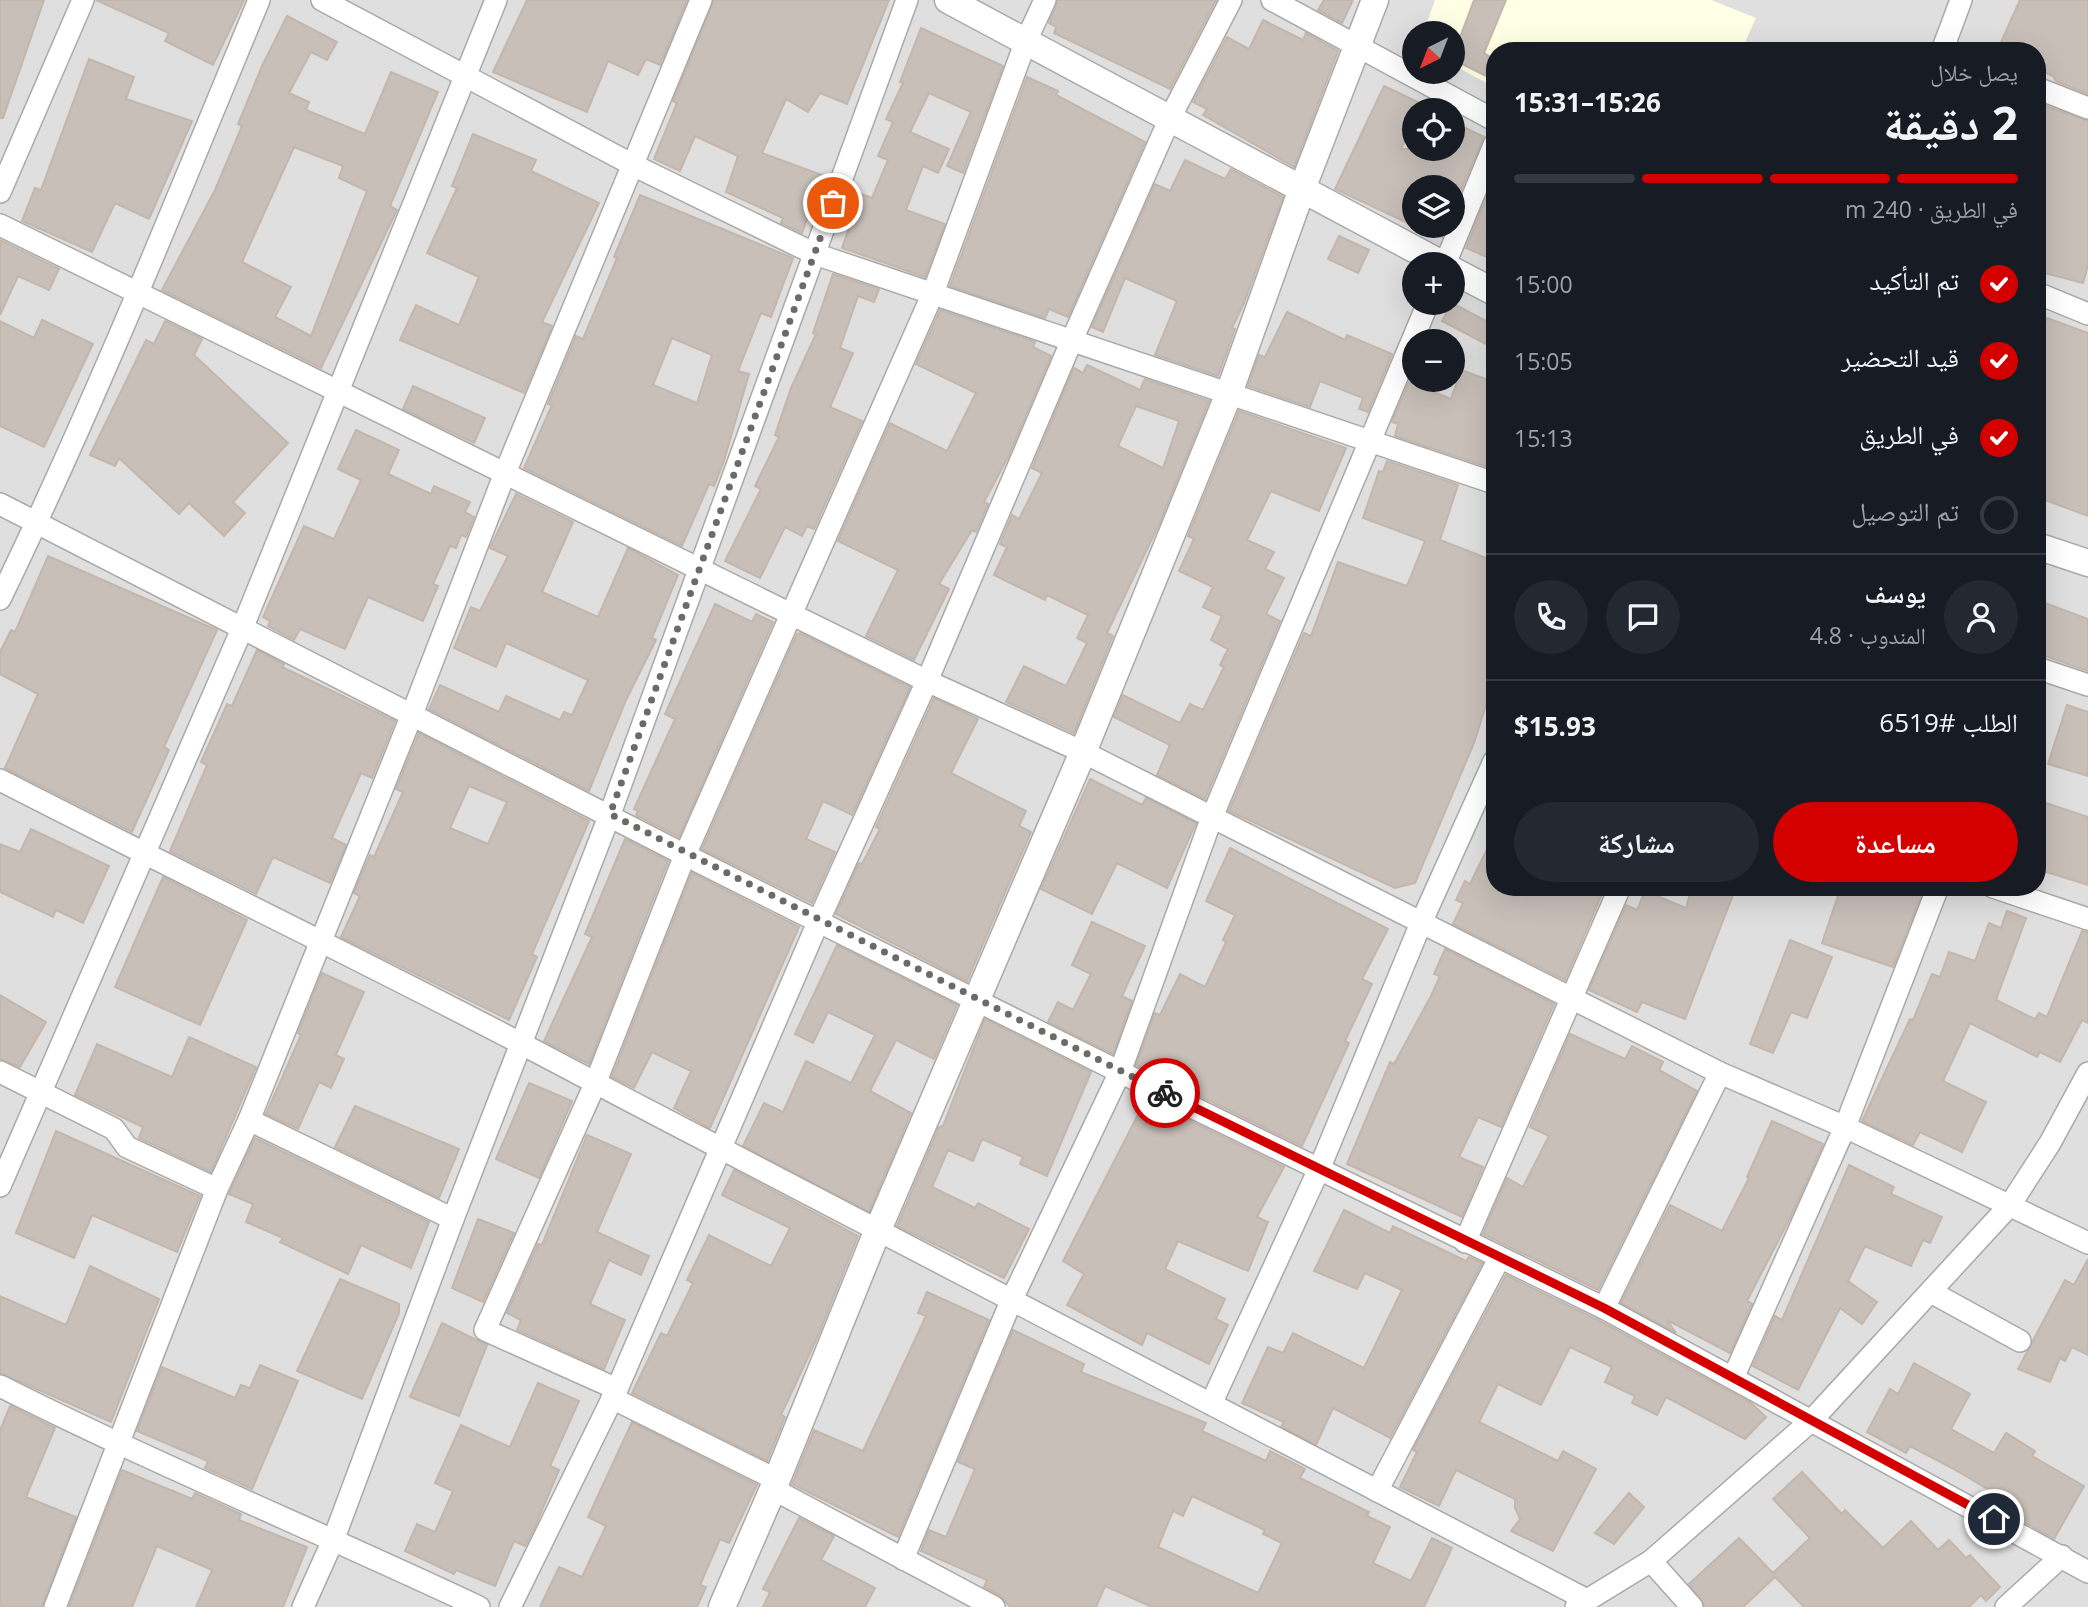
<!DOCTYPE html>
<html lang="ar">
<meta charset="utf-8">
<style>
:root{--surface:#171b24;--page:#242831;--text:#f1f3f6;--muted:#9ea1a6;--line:#363941;--accent:#d40000}
body{margin:0;font-family:"Open Sans","Noto Naskh Arabic",sans-serif;background:var(--page);color:var(--text);direction:rtl;height:100vh;display:flex;flex-direction:column;font-size:26px;white-space:nowrap}
*{box-sizing:border-box;margin:0}
p{font-size:23px;color:var(--muted)}
.icon{flex:none;width:38px;height:38px;fill:none;stroke:currentColor;stroke-width:2;stroke-linecap:round;stroke-linejoin:round}
.map{position:relative;flex:1;overflow:hidden;direction:ltr}
.panel{position:absolute;left:1486px;top:42px;width:560px;height:854px;display:flex;flex-direction:column;background:var(--surface);border-radius:28px;box-shadow:0 7px 28px #0002;direction:rtl}
.panel>*{flex:none}
.needle{width:46px;rotate:222deg}
.controls{position:absolute;left:1402px;top:21px;display:grid;gap:14px}
.controls a{display:grid;place-items:center;width:63px;height:63px;border-radius:50%;background:var(--surface);box-shadow:0 7px 28px #0002;font-size:35px}
.pin{position:absolute;display:grid;place-items:center;width:60px;height:60px;color:#fff;margin:-30px;border:4px solid #fff;border-radius:50%;box-shadow:0 2px 7px #0007}
.courier{position:absolute;display:grid;place-items:center;width:70px;height:70px;margin:-35px;border:5px solid #d40000;border-radius:50%;background:#fff;color:#222;box-shadow:0 2px 9px #0007}
.summary em{font-style:normal;font-weight:700}
.summary div{display:flex;flex-direction:column-reverse}
.summary{display:flex;align-items:center;justify-content:space-between;height:119px;padding:0 28px}
h1{font-size:46px;font-weight:700;line-height:52px}
.bar{display:grid;grid-template-columns:repeat(4,1fr);gap:10px 7px;align-content:center;height:84px;padding:0 28px}
.bar i{height:9px;border-radius:5px;background:var(--line)}
.bar .on{background:var(--accent)}
.bar p{grid-column:span 4}
.line{display:flex;align-items:center;gap:18px;padding:0 28px;border-top:2px solid var(--line)}
.line div{flex:1}
.round{display:grid;place-items:center;flex:none;width:74px;height:74px;border-radius:37px;background:var(--page)}
ol{padding:0 28px;list-style:none}
li{display:flex;align-items:center;gap:21px;height:77px}
li p{margin-inline-start:auto}
li .icon{padding:7px;border-radius:50%;background:var(--accent);color:#fff;stroke-width:4}
li:last-child{color:var(--muted)}
li i{width:38px;height:38px;border:4px solid var(--line);border-radius:50%}
.button{display:flex;gap:14px;margin-top:auto;padding:14px 28px}
.button a{flex:1;height:80px;border-radius:42px;background:var(--accent);color:#fff;font-size:28px;font-weight:700;line-height:80px;text-align:center}
.button a+a{background:var(--page);color:var(--text)}
.map>svg:first-child{display:block}
</style>
<div class="map">
<svg width="2088" height="1607" viewBox="0 0 2088 1607">
<rect width="100%" height="100%" fill="#f2efe9"/>
<path fill="#e0dfdf" fill-rule="evenodd" d="M0,0H2088V1607H0ZM1414,33H1452V72H1414ZM1494,51H2037V887H1494ZM1414,110H1452V149H1414ZM1414,187H1452V226H1414ZM1414,264H1452V303H1414ZM1414,341H1452V380H1414Z"/>
<path fill="#ffffe5" d="M1435,0H1711L1756,18L1741,51H1494V87L1453,65L1452,33H1423Z"/>
<g fill="#c7bfb8" stroke="#c4b6ab" stroke-width="2" fill-rule="evenodd">
<path d="M0,0H44L3,118H0Z"/>
<path d="M96,0H244L213,65L165,41L169,33Z"/>
<path d="M527,0H687L660,65L646,59L638,75L608,61L587,112L493,72Z"/>
<path d="M714,0H889L847,104L820,93L808,112L786,99L762,153L822,175L802,233L781,223L783,218L726,192L738,156L695,136L680,171L654,159L677,103L673,101Z"/>
<path d="M1058,0H1216L1170,89L1054,33L1056,27L1049,23Z"/>
<path d="M1324,0H1353L1342,23L1318,10Z"/>
<path d="M1474,0H1506L1484,53L1494,59V80L1452,59Z"/>
<path d="M2020,0H2088V94L2056,81L2053,76L2037,69V51H1997Z"/>
<path d="M287,16L337,42L327,60L311,52L289,93L309,102L306,110L365,134L391,72L438,92L390,206L397,210L321,368L162,290L215,190L242,126L238,124L262,66ZM294,147L343,166L339,178L367,191L311,336L275,317L291,287L242,262Z"/>
<path d="M1263,20L1303,40L1306,33L1338,51L1294,167L1203,115L1207,109L1193,102L1227,37L1249,49Z"/>
<path d="M921,28L1003,66L963,173L947,166L971,112L929,93L910,132L949,149L938,173L923,166L906,210L945,224L925,277L842,248L861,194L872,198L888,160L878,156L893,122L886,119L903,83L900,82Z"/>
<path d="M89,59L134,77L126,99L192,121L149,219L115,203L92,252L22,221L35,188L41,190Z"/>
<path d="M1027,77L1058,91L1056,95L1145,142L1068,317L1049,309L1045,318L950,286Z"/>
<path d="M1384,86L1422,104L1419,110H1414V121L1401,149H1452V121L1484,137L1452,211V187H1414V226L1335,189Z"/>
<path d="M2046,106L2088,121V265L2083,283L2037,271V127Z"/>
<path d="M473,134L536,160L531,171L599,203L542,322L552,326L524,393L400,340L416,305L459,325L479,277L427,253L457,188L452,186Z"/>
<path d="M1185,160L1225,179L1231,169L1283,197L1244,303L1232,328L1235,329L1218,376L1155,355L1177,301L1125,278L1103,332L1092,327L1155,184L1170,191Z"/>
<path d="M1494,178V260L1466,248Z"/>
<path d="M640,195L793,258L771,317L761,313L738,371L749,374L723,464L714,486L709,484L682,546L524,468L552,405L548,404L576,336L583,339L617,258L614,257ZM672,338L712,355L697,403L653,385Z"/>
<path d="M1416,226H1447L1442,237Z"/>
<path d="M1339,236L1369,250L1358,273L1328,259Z"/>
<path d="M0,240L59,269L49,290L18,276L0,315Z"/>
<path d="M833,274L879,289L874,302L858,296L840,348L853,353L830,407L862,421L814,529L807,526L802,536L785,527L760,578L725,561L761,489L755,486L779,437L775,435L791,388L816,334L813,333Z"/>
<path d="M1452,303L1494,325V348L1442,321Z"/>
<path d="M940,310L1035,342L1033,347L1051,356L1008,457L984,502L988,504L976,532L972,530L939,584L949,589L914,660L866,636L898,570L838,541L890,423L947,451L976,393L916,364Z"/>
<path d="M1287,312L1345,340L1347,335L1392,354L1368,412L1359,409L1363,398L1320,381L1310,407L1248,386L1259,355L1265,357Z"/>
<path d="M2047,318L2088,333V516L2037,497V341Z"/>
<path d="M42,320L93,344L44,447L0,426V321L34,338Z"/>
<path d="M165,321L202,339L194,355L288,443L233,502L245,513L224,536L189,503L179,514L119,458L115,466L90,455L146,340L154,344Z"/>
<path d="M1087,365L1140,390L1145,379L1209,401L1160,522L1107,633L1113,636L1074,733L1006,702L1024,666L1066,686L1087,643L1077,638L1088,615L1047,595L1045,600L994,575L1007,547L1000,544L1012,515L1019,519L1042,473L1032,468L1074,368L1083,373ZM1136,406L1179,421L1163,468L1118,446Z"/>
<path d="M1461,370L1494,382V469L1395,436L1398,424L1392,422L1409,382L1451,399Z"/>
<path d="M413,386L485,418L474,443L403,409Z"/>
<path d="M1239,411L1346,448L1319,511L1271,491L1247,540L1274,552L1265,569L1284,578L1266,614L1280,621L1205,799L1157,775L1170,745L1114,717L1123,695L1180,723L1190,704L1203,710L1224,667L1220,665L1228,649L1211,640L1222,616L1203,607L1213,587L1179,571L1194,539L1188,536Z"/>
<path d="M356,430L399,450L388,474L431,494L434,486L470,502L465,512L474,517L466,537L461,535L456,548L450,546L433,584L438,586L423,621L368,597L345,649L300,629L294,640L268,626L270,621L263,617L304,526L334,539L361,480L338,469Z"/>
<path d="M1387,461L1458,485L1440,540L1494,561V705L1487,702L1474,743L1415,883L1395,888L1229,811L1304,633L1311,636L1338,562L1407,586L1425,541L1363,518L1379,471L1383,472Z"/>
<path d="M516,494L573,522L542,592L598,617L628,548L678,575L652,638L656,640L626,700L589,791L429,709L440,685L499,712L506,696L560,720L564,712L572,715L588,680L506,643L496,667L454,648L471,607L480,611L508,556L490,548Z"/>
<path d="M48,556L217,630L164,747L169,750L132,832L5,768L38,694L0,674V652L11,630L15,632Z"/>
<path d="M2037,600L2088,619V671L2037,653Z"/>
<path d="M715,604L752,622L756,614L773,622L679,837L636,815L638,811L634,809L675,719L665,714Z"/>
<path d="M800,633L910,687L852,815L823,801L806,839L835,852L812,903L702,849L797,634Z"/>
<path d="M257,650L284,664L282,667L395,721L372,778L361,773L332,838L346,845L330,883L273,857L256,894L170,851L207,765L201,762L227,704L232,706Z"/>
<path d="M934,698L978,719L951,773L1026,811L1019,826L1031,832L967,981L836,914L859,863L862,864L880,829L876,827Z"/>
<path d="M2067,705L2088,712V776L2048,764Z"/>
<path d="M419,733L589,821L532,954L537,957L509,1020L341,937L360,896L354,893L370,855L374,857L403,792L396,789ZM469,786L507,802L488,844L450,828Z"/>
<path d="M1090,779L1142,805L1146,798L1196,823L1167,888L1117,863L1092,914L1041,889Z"/>
<path d="M2037,800L2088,817V885L2037,869Z"/>
<path d="M31,829L109,866L83,923L56,910L53,917L0,892V844L20,852Z"/>
<path d="M1494,835V887H1587L1602,894L1565,980L1453,924L1463,903L1456,900L1465,881L1470,884Z"/>
<path d="M625,839L668,861L589,1064L544,1041L592,937L585,934Z"/>
<path d="M1230,848L1388,929L1362,979L1372,984L1345,1041L1349,1043L1302,1146L1136,1065L1155,1013L1160,1015L1180,974L1205,987L1226,942L1223,940L1235,915L1206,901Z"/>
<path d="M692,873L799,927L710,1128L674,1108L691,1071L652,1052L634,1088L612,1077Z"/>
<path d="M163,877L247,920L200,1025L115,987Z"/>
<path d="M1692,887H1736L1685,1019L1642,1002L1637,1012L1589,990L1626,905L1637,910L1645,891L1686,908Z"/>
<path d="M1841,887H1914L1923,891L1893,967L1822,943Z"/>
<path d="M2007,911L2026,918L1996,1000L2035,1019L2039,1013L2047,1017L2082,931L2088,932V1023L2082,1020L2060,1062L2040,1052L2037,1057L1970,1023L1943,1081L1986,1102L1962,1152L1920,1132L1913,1145L1862,1121L1910,1019L1913,1020L1932,974L1940,977L1949,952L1975,961L1989,923L2001,928Z"/>
<path d="M1092,922L1145,946L1122,996L1132,1001L1113,1054L1048,1022L1058,1002L1073,1010L1091,974L1072,965Z"/>
<path d="M1790,940L1832,957L1807,1018L1791,1012L1773,1053L1750,1044Z"/>
<path d="M837,945L957,1005L934,1059L896,1040L870,1091L911,1113L869,1212L743,1146L764,1103L783,1112L806,1061L851,1083L875,1035L828,1012L813,1043L795,1034Z"/>
<path d="M1445,949L1554,1004L1501,1127L1478,1117L1459,1157L1483,1167L1462,1217L1347,1164L1390,1062L1394,1064L1431,996L1440,976L1434,974Z"/>
<path d="M322,973L364,992L336,1055L344,1059L331,1088L319,1082L298,1129L266,1114L301,1035L298,1033Z"/>
<path d="M0,995L46,1022L20,1067L0,1059Z"/>
<path d="M985,1019L1091,1072L1047,1176L1020,1164L1023,1157L982,1139L973,1161L948,1150L932,1187L975,1208L978,1203L1029,1229L1004,1278L897,1226L939,1127L943,1126Z"/>
<path d="M1570,1034L1625,1059L1632,1046L1663,1062L1659,1070L1697,1091L1598,1290L1483,1234L1507,1178L1523,1187L1549,1136L1530,1127Z"/>
<path d="M189,1037L256,1067L211,1172L139,1138L143,1127L75,1095L97,1044L172,1077Z"/>
<path d="M529,1083L572,1101L539,1178L496,1159Z"/>
<path d="M1146,1099L1284,1167L1257,1217L1268,1222L1248,1271L1178,1241L1165,1269L1225,1299L1216,1319L1228,1325L1209,1364L1147,1333L1142,1345L1067,1305L1084,1274L1063,1261Z"/>
<path d="M355,1106L459,1149L439,1198L335,1147Z"/>
<path d="M1772,1121L1823,1144L1792,1214L1747,1301L1752,1304L1730,1353L1667,1320L1676,1333L1621,1303L1670,1205L1722,1231L1749,1178L1747,1177Z"/>
<path d="M56,1131L200,1196L177,1252L92,1215L74,1258L16,1233Z"/>
<path d="M587,1135L631,1154L597,1232L649,1256L641,1275L609,1260L590,1304L625,1320L604,1369L517,1330L521,1320L507,1313L538,1244L542,1245Z"/>
<path d="M255,1138L429,1222L411,1268L361,1245L348,1274L280,1242L283,1238L246,1222L253,1204L229,1194Z"/>
<path d="M1849,1165L1894,1187L1891,1194L1942,1217L1930,1243L1923,1240L1911,1266L1865,1246L1848,1281L1877,1302L1862,1324L1840,1308L1798,1390L1753,1366L1775,1316L1782,1320Z"/>
<path d="M734,1170L858,1236L817,1338L781,1415L785,1417L767,1461L632,1393L661,1333L667,1336L693,1283L687,1280L709,1235L771,1266L790,1228L722,1195Z"/>
<path d="M1344,1210L1390,1233L1393,1226L1466,1261L1469,1257L1482,1263L1390,1438L1333,1408L1316,1445L1281,1427L1284,1422L1242,1403L1268,1347L1283,1353L1293,1333L1364,1368L1402,1290L1365,1273L1357,1289L1314,1271Z"/>
<path d="M478,1219L514,1233L483,1302L452,1288Z"/>
<path d="M2088,1259V1355L2072,1347L2065,1361L2060,1358L2050,1382L2018,1369L2065,1280L2074,1285Z"/>
<path d="M90,1266L159,1299L111,1422L0,1373V1296L66,1325Z"/>
<path d="M1506,1275L1598,1320L1751,1403L1766,1417L1745,1439L1666,1397L1657,1415L1632,1403L1635,1396L1605,1382L1612,1367L1570,1347L1541,1405L1498,1384L1479,1422L1558,1461L1563,1451L1596,1469L1553,1551L1511,1531L1520,1519L1515,1508V1499L1456,1470L1439,1506L1400,1487L1417,1452L1413,1450Z"/>
<path d="M340,1279L399,1304V1313L362,1399L297,1371Z"/>
<path d="M927,1292L989,1320L898,1537L792,1484L814,1430L863,1451L926,1316L918,1313Z"/>
<path d="M442,1323L487,1345L459,1416L410,1397Z"/>
<path d="M1013,1330L1084,1364L1081,1372L1206,1423L1202,1431L1266,1461L1270,1451L1305,1469L1300,1478L1369,1512L1367,1516L1390,1527L1373,1563L1411,1581L1432,1538L1452,1548L1424,1607H1152L1105,1586L1096,1607H1010L1001,1596L984,1587L987,1580L921,1551L929,1530L946,1537L975,1469L958,1462ZM1192,1496L1265,1530L1263,1534L1282,1543L1258,1593L1158,1547L1173,1511L1183,1516Z"/>
<path d="M1914,1363L1970,1394L1951,1429L1994,1453L2006,1433L2035,1451L2032,1456L2084,1486L2054,1539L2015,1517L2020,1508L1952,1468L1910,1446L1906,1453L1867,1432L1890,1389L1898,1394Z"/>
<path d="M260,1365L298,1381L252,1489L205,1468L208,1461L137,1431L162,1367L235,1398L241,1385L250,1388Z"/>
<path d="M538,1383L579,1401L550,1466L559,1470L534,1529L525,1546L514,1541L495,1586L456,1570L454,1574L405,1551L417,1524L435,1532L453,1491L435,1483L461,1425L510,1447Z"/>
<path d="M10,1406L55,1428L26,1497L76,1517L42,1607H0V1430Z"/>
<path d="M632,1422L757,1485L729,1543L720,1539L700,1585L706,1587L697,1607H540L559,1567L582,1577L606,1526L588,1517Z"/>
<path d="M122,1470L192,1499L195,1493L241,1514L239,1520L307,1547L283,1607H196L212,1570L157,1546L132,1607H69Z"/>
<path d="M1802,1472L1842,1514L1845,1510L1883,1548L1911,1521L1938,1550L1949,1540L1966,1558L1970,1555L2000,1587L1986,1601L1981,1595L1969,1607H1804L1775,1577L1743,1607H1705L1689,1584L1739,1538L1773,1573L1810,1538L1773,1499Z"/>
<path d="M1629,1493L1644,1507L1614,1544L1595,1533Z"/>
<path d="M799,1518L834,1536L821,1560L875,1588L865,1607H763L770,1592L763,1589Z"/>
</g>
<g fill="none" stroke-linecap="round" stroke-linejoin="round">
<g stroke="#a9a9a9" stroke-width="24">
<g id="minor">
<path d="M322,0L633,165L815,254L1494,483"/>
<path d="M1272,0L1494,120"/>
<path d="M1942,51L1961,0"/>
<path d="M2037,88L2088,108"/>
<path d="M0,192L83,0"/>
<path d="M0,225L927,681L1083,752L1720,1073L1845,1127L2088,1243"/>
<path d="M1445,264L1494,145"/>
<path d="M2037,293L2088,314"/>
<path d="M0,504L685,855L1120,1072L1604,1308L2088,1572"/>
<path d="M0,599C95,403 176,201 259,0"/>
<path d="M2037,668L2088,685"/>
<path d="M0,780C173,869 348,953 520,1043C874,1230 1229,1415 1585,1599"/>
<path d="M1993,887L2088,919"/>
<path d="M0,1072L114,1129L127,1147L217,1189"/>
<path d="M249,1120L453,1219"/>
<path d="M0,1186L242,629L496,0"/>
<path d="M1465,1242L1620,887"/>
<path d="M1931,1292L2020,1341"/>
<path d="M1604,1308L1720,1073"/>
<path d="M1733,1378L1845,1127L1938,887"/>
<path d="M0,1386C157,1465 320,1532 479,1607"/>
<path d="M617,1389L485,1330L595,1084L685,855L933,293L1026,41L1045,0"/>
<path d="M612,1398L777,1480"/>
<path d="M1211,1404L1320,1167L1421,923L1494,761"/>
<path d="M773,1489L994,1607"/>
<path d="M1377,1491L1499,1259"/>
<path d="M903,1559L1012,1299L1120,1072L1212,817L1428,303"/>
<path d="M1651,1561L1692,1607"/>
<path d="M55,1607L217,1189L249,1120L411,717L505,473L701,0"/>
<path d="M303,1607L334,1538L453,1219L610,814L907,0"/>
<path d="M510,1607L617,1389L819,920L927,681L1072,340L1170,118L1231,0"/>
<path d="M1576,1607L1651,1561L1812,1420L2010,1205L2050,1143L2088,1073"/>
<path d="M2006,1607L2062,1556"/>
</g>
</g>
<g stroke="#a9a9a9" stroke-width="29">
<g id="tertiary">
<path d="M948,0L1442,264"/>
<path d="M1452,270L1494,292"/>
<path d="M2037,546L2088,563"/>
<path d="M722,1607L773,1489L877,1232L1083,752L1228,396L1302,189L1375,0"/>
</g>
</g>
<use href="#minor" stroke="#fff" stroke-width="21"/>
<use href="#tertiary" stroke="#fff" stroke-width="26"/>
</g>
<g fill="none" stroke-linecap="round" stroke-linejoin="round">
<path stroke="#6b6a68" stroke-width="7" stroke-dasharray="0 12.6" d="M833,203L610,814L1165,1093"/>
<path stroke="#d40000" stroke-width="9" d="M1165,1093L1604,1308L1994,1519"/>
</g>
</svg>
<div class="controls">
<a><svg class="needle" viewBox="-14 -14 28 28"><path d="M0-13l5 13h-10z" fill="#e53935"/><path d="M0 13l5-13h-10z" fill="#9ea1a6"/></svg></a>
<a><svg class="icon" aria-label="locate" viewBox="0 0 24 24"><circle cx="12" cy="12" r="6"/><path d="M12 2v4M12 18v4M2 12h4M18 12h4"/></svg></a>
<a><svg class="icon" aria-label="layers" viewBox="0 0 24 24"><path d="M12 4l9 5-9 5-9-5zM3 14l9 5 9-5"/></svg></a>
<a>+</a>
<a>−</a>
</div>
<div class="pin" style="left:833px;top:203px;background:#ea580c"><svg class="icon" aria-label="bag" viewBox="0 0 24 24"><path d="M5 8h14l-1 12H6zM9 8a3 3 0 0 1 6 0"/></svg></div>
<div class="pin" style="left:1994px;top:1519px;background:#1f2937"><svg class="icon" aria-label="home" viewBox="0 0 24 24"><path d="M3 11l9-7 9 7M6 9v11h12V9"/></svg></div>
<div class="courier" style="left:1165px;top:1093px"><svg class="icon" aria-label="bike" viewBox="0 0 24 24"><circle cx="6" cy="16" r="4"/><circle cx="18" cy="16" r="4"/><path d="M6 16l4-8h5l3 8M10 8l3 8H6M13 5h3"/></svg></div>
<section class="panel">
<div class="summary"><div><h1>2 دقيقة</h1><p>يصل خلال</p></div><em>15:26–15:31</em></div>
<div class="bar"><i class="on"></i><i class="on"></i><i class="on"></i><i></i><p>في الطريق · 240 m</p></div>
<ol>
<li><svg class="icon" aria-label="check" viewBox="0 0 24 24"><path d="M5 12l5 5 9-10"/></svg>تم التأكيد<p>15:00</p></li>
<li><svg class="icon" aria-label="check" viewBox="0 0 24 24"><path d="M5 12l5 5 9-10"/></svg>قيد التحضير<p>15:05</p></li>
<li><svg class="icon" aria-label="check" viewBox="0 0 24 24"><path d="M5 12l5 5 9-10"/></svg>في الطريق<p>15:13</p></li>
<li><i></i>تم التوصيل</li>
</ol>
<div class="line" style="height:126px"><a class="round"><svg class="icon" aria-label="person" viewBox="0 0 24 24"><circle cx="12" cy="8" r="4"/><path d="M4 21q1-7 8-7t8 7"/></svg></a><div><b>يوسف</b><p>المندوب · 4.8</p></div><a class="round"><svg class="icon" aria-label="chat" viewBox="0 0 24 24"><path d="M4 5h16v11H9l-5 4z"/></svg></a><a class="round"><svg class="icon" aria-label="phone" viewBox="0 0 24 24"><path d="M5 4h4l2 5-3 2q2 4 5 5l2-3 5 2v4C11 20 4 13 5 4z"/></svg></a></div>
<div class="line" style="height:91px"><div>الطلب #6519</div><b>$15.93</b></div>
<div class="button"><a>مساعدة</a><a>مشاركة</a></div>
</section>
</div>
